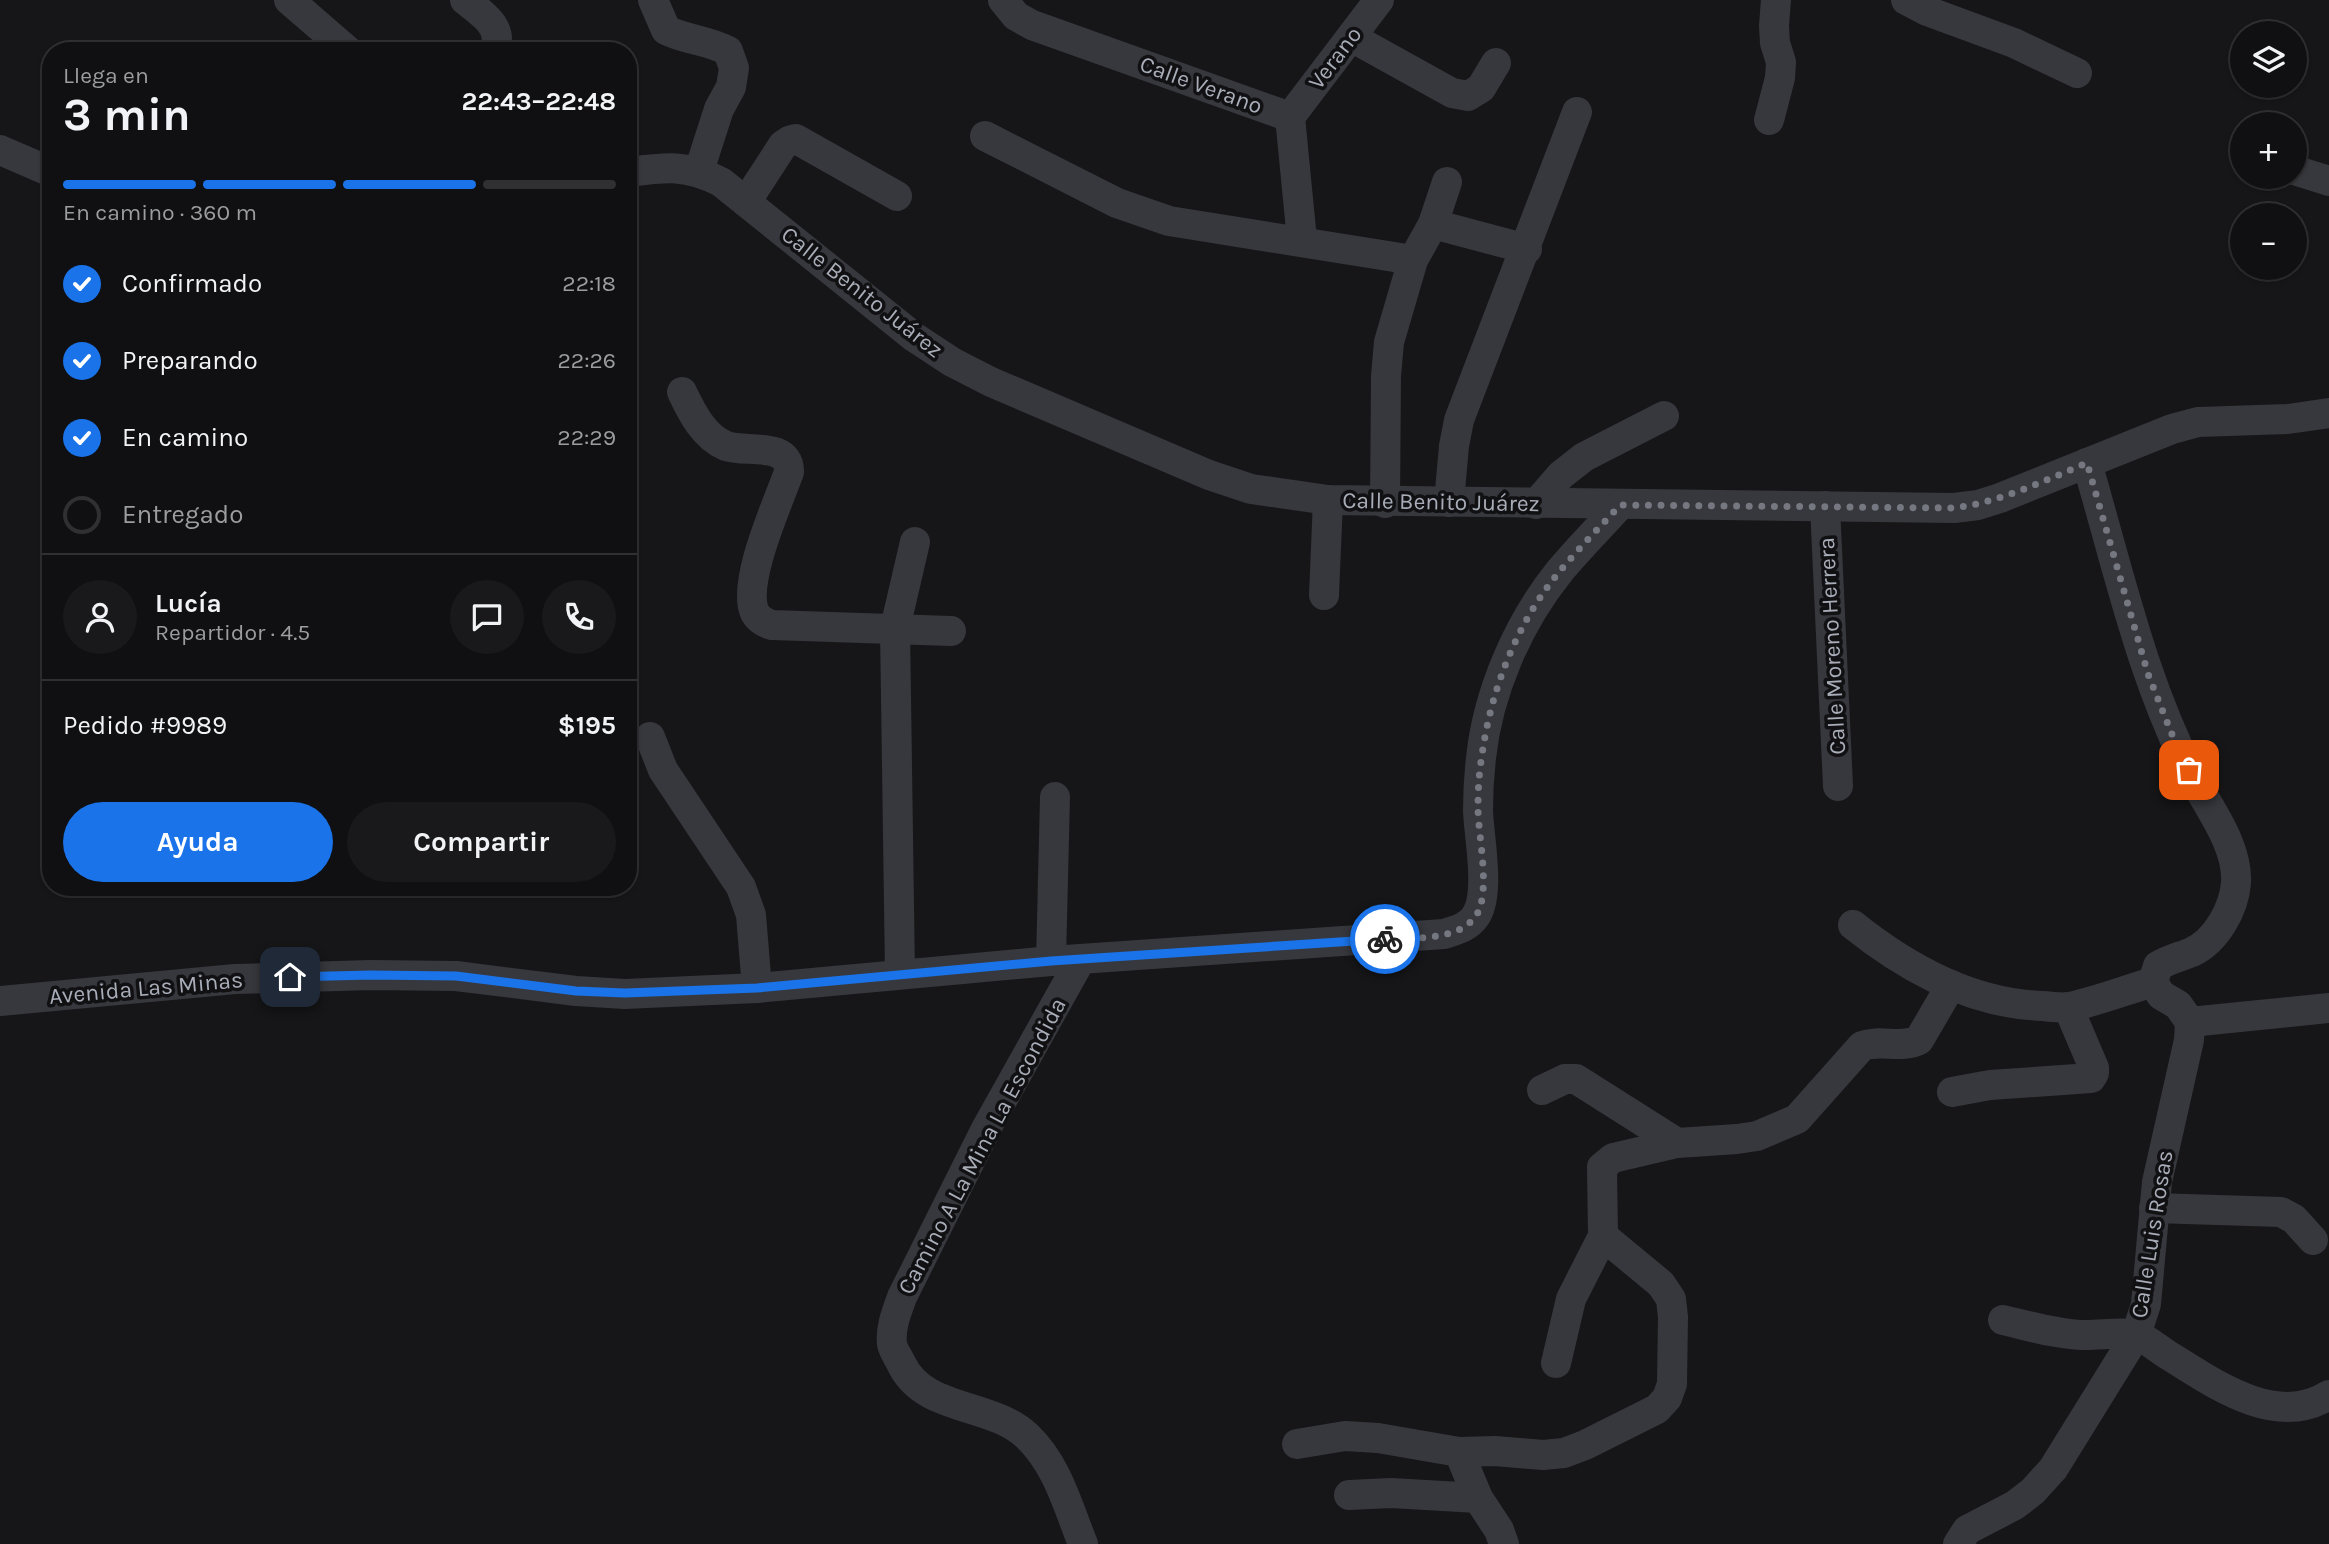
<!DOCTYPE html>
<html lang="es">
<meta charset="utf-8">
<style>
:root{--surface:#101012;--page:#19191b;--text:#f1f3f6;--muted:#9c9d9f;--line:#303032;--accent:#1a73e8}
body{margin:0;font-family:Karla,sans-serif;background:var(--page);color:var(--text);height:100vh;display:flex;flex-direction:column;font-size:26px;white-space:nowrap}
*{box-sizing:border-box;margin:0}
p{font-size:23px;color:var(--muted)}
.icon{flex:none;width:38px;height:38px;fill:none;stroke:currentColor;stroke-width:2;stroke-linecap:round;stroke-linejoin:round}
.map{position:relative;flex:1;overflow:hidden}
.sheet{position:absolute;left:42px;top:42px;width:595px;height:854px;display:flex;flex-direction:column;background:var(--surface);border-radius:28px;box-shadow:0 2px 5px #0004,0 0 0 2px var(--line)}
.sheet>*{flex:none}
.fabs{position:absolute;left:2230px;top:21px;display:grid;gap:14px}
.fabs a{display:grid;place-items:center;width:77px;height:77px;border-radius:50%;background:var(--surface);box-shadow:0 2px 5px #0004,0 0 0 2px var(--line);font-size:35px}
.pin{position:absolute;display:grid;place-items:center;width:60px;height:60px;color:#fff;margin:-30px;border-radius:14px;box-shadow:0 4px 10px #0006}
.courier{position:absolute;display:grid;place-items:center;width:70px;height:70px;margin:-35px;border:5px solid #1a73e8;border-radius:50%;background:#fff;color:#222;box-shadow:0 2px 9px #0007}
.headline em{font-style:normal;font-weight:700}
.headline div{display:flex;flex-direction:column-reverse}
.headline{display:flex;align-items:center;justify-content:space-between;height:119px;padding:0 21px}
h1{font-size:46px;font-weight:700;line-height:52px}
.bar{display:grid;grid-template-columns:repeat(4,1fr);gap:10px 7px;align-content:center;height:84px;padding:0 21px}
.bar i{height:9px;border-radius:5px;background:var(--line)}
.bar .active{background:var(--accent)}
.bar p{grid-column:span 4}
.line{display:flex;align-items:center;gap:18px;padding:0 21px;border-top:2px solid var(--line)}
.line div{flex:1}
.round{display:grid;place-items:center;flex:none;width:74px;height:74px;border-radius:37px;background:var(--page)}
ol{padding:0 21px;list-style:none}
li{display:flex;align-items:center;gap:21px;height:77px}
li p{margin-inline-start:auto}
li .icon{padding:7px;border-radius:50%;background:var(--accent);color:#fff;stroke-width:4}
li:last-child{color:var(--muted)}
li i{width:38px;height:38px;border:4px solid var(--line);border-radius:50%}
.primary-button{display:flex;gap:14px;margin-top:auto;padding:14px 21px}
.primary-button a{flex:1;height:80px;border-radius:42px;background:var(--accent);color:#fff;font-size:28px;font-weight:700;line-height:80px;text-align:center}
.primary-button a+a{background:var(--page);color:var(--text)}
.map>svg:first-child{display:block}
</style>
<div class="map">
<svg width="2329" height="1544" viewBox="0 0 2329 1544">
<rect width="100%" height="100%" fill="#161618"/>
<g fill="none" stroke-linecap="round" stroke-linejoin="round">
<g stroke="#37383d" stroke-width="30">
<path d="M289,0L348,51"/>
<path d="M465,0C482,14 505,27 494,51"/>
<path d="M653,0L666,30C686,40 708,40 728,51L734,68L731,87L719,109L699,171"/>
<path d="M1003,0L1016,16L1032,25L1290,117"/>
<path d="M1906,0L1927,11L2014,43L2077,73"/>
<path d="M1351,37L1452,93L1468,96L1481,88L1496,63"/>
<path d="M1290,117L1379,0"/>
<path d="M1290,117L1302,240"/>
<path d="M1769,120L1780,78L1781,62L1775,43L1774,26L1776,0"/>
<path d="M985,136L1117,203L1169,221L1413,260"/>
<path d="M0,150L51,172"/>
<path d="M2294,170L2329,181"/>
<path d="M628,172C666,167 686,164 721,182L914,337L952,362L991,382L1209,475L1251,489L1328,500L1954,508L1978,505L2000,498L2172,429L2198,422L2288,419L2329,413"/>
<path d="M746,202L783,145L789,141L796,139L897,196"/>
<path d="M1433,224L1527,249"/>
<path d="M682,392C692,413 704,437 726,446C746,453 790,441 789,472C778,503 741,583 755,613C759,620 765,623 772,625L951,631"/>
<path d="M1449,502L1454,446L1459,420L1577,112"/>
<path d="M1385,503L1386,376L1389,342L1413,260L1433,224L1447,182"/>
<path d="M1536,504L1561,475L1584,457L1664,416"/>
<path d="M1825,506L1838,786"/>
<path d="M1324,595L1328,500"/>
<path d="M650,737L663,770L741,887L751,915L757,988"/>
<path d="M1853,925C1908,969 1972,1004 2043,1006C2052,1007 2062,1008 2070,1007C2098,1001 2126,990 2153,982L2158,966C2169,959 2180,957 2192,952C2216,941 2234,909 2236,883C2238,848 2213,814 2197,785C2143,685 2119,572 2087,463"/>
<path d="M1081,959L987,1127L902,1297C897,1311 890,1328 892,1344C893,1350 898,1357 901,1363C923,1412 991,1402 1027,1436C1057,1464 1068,1507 1083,1544"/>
<path d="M1051,961L1055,797"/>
<path d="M900,974L895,628L915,542"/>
<path d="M2153,982L2161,995L2178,1005L2190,1022L2329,1008"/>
<path d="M0,1001L235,979L371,975L456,976L576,991L625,994L757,988L1051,961L1444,934C1456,930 1467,928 1475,917C1491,895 1479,838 1478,811C1478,794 1479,775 1481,758C1488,692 1518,623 1559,572C1578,549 1600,527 1620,505"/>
<path d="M1542,1090L1565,1079H1576L1677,1143L1737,1139L1757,1136L1797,1119L1862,1046C1880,1039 1902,1049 1919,1040L1951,985"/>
<path d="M1952,1092L1990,1085L2091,1078L2094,1073V1068L2068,1007"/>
<path d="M2154,1208L2281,1212L2294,1219L2313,1240"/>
<path d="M2003,1320C2029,1326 2055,1334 2082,1335C2097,1336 2123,1331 2136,1335C2146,1338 2158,1349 2168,1355C2213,1383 2276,1429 2329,1395"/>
<path d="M1556,1363L1571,1299L1603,1236L1602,1167L1613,1158L1677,1143"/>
<path d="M1297,1444L1345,1436L1378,1438L1459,1452L1478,1498L1499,1530L1504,1544"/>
<path d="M1459,1452L1495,1451L1543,1455L1564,1453L1585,1445L1657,1409L1667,1398L1672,1384L1673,1317L1671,1299L1661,1284L1603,1236"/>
<path d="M1349,1495L1391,1493L1478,1498"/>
<path d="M1958,1544L1967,1530L2015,1505L2033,1491L2053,1469L2136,1335L2146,1304L2157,1182L2189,1040L2190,1022"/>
</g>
</g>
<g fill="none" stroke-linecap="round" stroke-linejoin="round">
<path stroke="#757880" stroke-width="7" stroke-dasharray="0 12.6" d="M1385,939C1413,937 1456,942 1475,917C1492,895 1478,836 1478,808C1478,790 1479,772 1482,755C1491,690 1517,622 1560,571C1579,548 1600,527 1620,505L1954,508C2001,502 2043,481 2087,463L2148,674L2177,747L2189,770"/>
<path stroke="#1a73e8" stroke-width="9" d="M290,977L371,975L456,976L576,991L625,993L757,988L1051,961L1385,939"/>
</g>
<g text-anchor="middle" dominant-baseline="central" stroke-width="7" stroke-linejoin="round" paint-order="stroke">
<g font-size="23" fill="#a8adb8" stroke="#111113">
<text transform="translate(1335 58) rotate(-53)">Verano</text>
<text transform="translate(1201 85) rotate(20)">Calle Verano</text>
<text transform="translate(862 292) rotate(38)">Calle Benito Juárez</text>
<text transform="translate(1441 502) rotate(1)">Calle Benito Juárez</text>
<text transform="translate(1832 646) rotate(-93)">Calle Moreno Herrera</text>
<text transform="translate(146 988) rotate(-5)">Avenida Las Minas</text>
<text transform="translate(982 1146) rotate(-62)">Camino A La Mina La Escondida</text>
<text transform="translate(2152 1234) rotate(-81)">Calle Luis Rosas</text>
</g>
</g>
</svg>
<div class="fabs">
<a><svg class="icon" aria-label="layers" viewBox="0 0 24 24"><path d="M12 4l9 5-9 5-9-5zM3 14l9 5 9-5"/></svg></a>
<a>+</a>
<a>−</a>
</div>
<div class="pin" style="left:2189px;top:770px;background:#ea580c"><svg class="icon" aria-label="bag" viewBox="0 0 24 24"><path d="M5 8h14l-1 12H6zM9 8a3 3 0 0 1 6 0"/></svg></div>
<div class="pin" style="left:290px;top:977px;background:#1f2937"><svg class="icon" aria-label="home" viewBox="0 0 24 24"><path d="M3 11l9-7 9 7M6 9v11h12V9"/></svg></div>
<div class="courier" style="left:1385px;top:939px"><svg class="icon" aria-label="bike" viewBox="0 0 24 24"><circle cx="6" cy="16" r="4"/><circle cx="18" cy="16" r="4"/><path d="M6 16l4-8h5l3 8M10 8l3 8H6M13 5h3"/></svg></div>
<section class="sheet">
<div class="headline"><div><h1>3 min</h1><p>Llega en</p></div><em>22:43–22:48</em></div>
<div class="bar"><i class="active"></i><i class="active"></i><i class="active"></i><i></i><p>En camino · 360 m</p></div>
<ol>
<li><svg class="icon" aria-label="check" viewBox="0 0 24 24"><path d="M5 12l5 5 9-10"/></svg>Confirmado<p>22:18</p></li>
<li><svg class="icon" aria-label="check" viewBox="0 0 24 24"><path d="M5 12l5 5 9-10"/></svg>Preparando<p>22:26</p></li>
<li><svg class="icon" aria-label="check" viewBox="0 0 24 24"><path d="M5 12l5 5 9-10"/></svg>En camino<p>22:29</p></li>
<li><i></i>Entregado</li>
</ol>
<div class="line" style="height:126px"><a class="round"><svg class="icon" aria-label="person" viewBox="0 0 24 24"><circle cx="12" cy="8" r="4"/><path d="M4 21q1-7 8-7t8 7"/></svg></a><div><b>Lucía</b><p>Repartidor · 4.5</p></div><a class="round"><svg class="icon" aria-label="chat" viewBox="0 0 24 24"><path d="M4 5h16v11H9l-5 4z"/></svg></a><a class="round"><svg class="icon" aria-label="phone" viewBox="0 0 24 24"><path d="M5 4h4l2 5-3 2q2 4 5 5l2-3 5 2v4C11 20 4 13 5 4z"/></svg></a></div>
<div class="line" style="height:91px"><div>Pedido #9989</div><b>$195</b></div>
<div class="primary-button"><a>Ayuda</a><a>Compartir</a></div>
</section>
</div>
